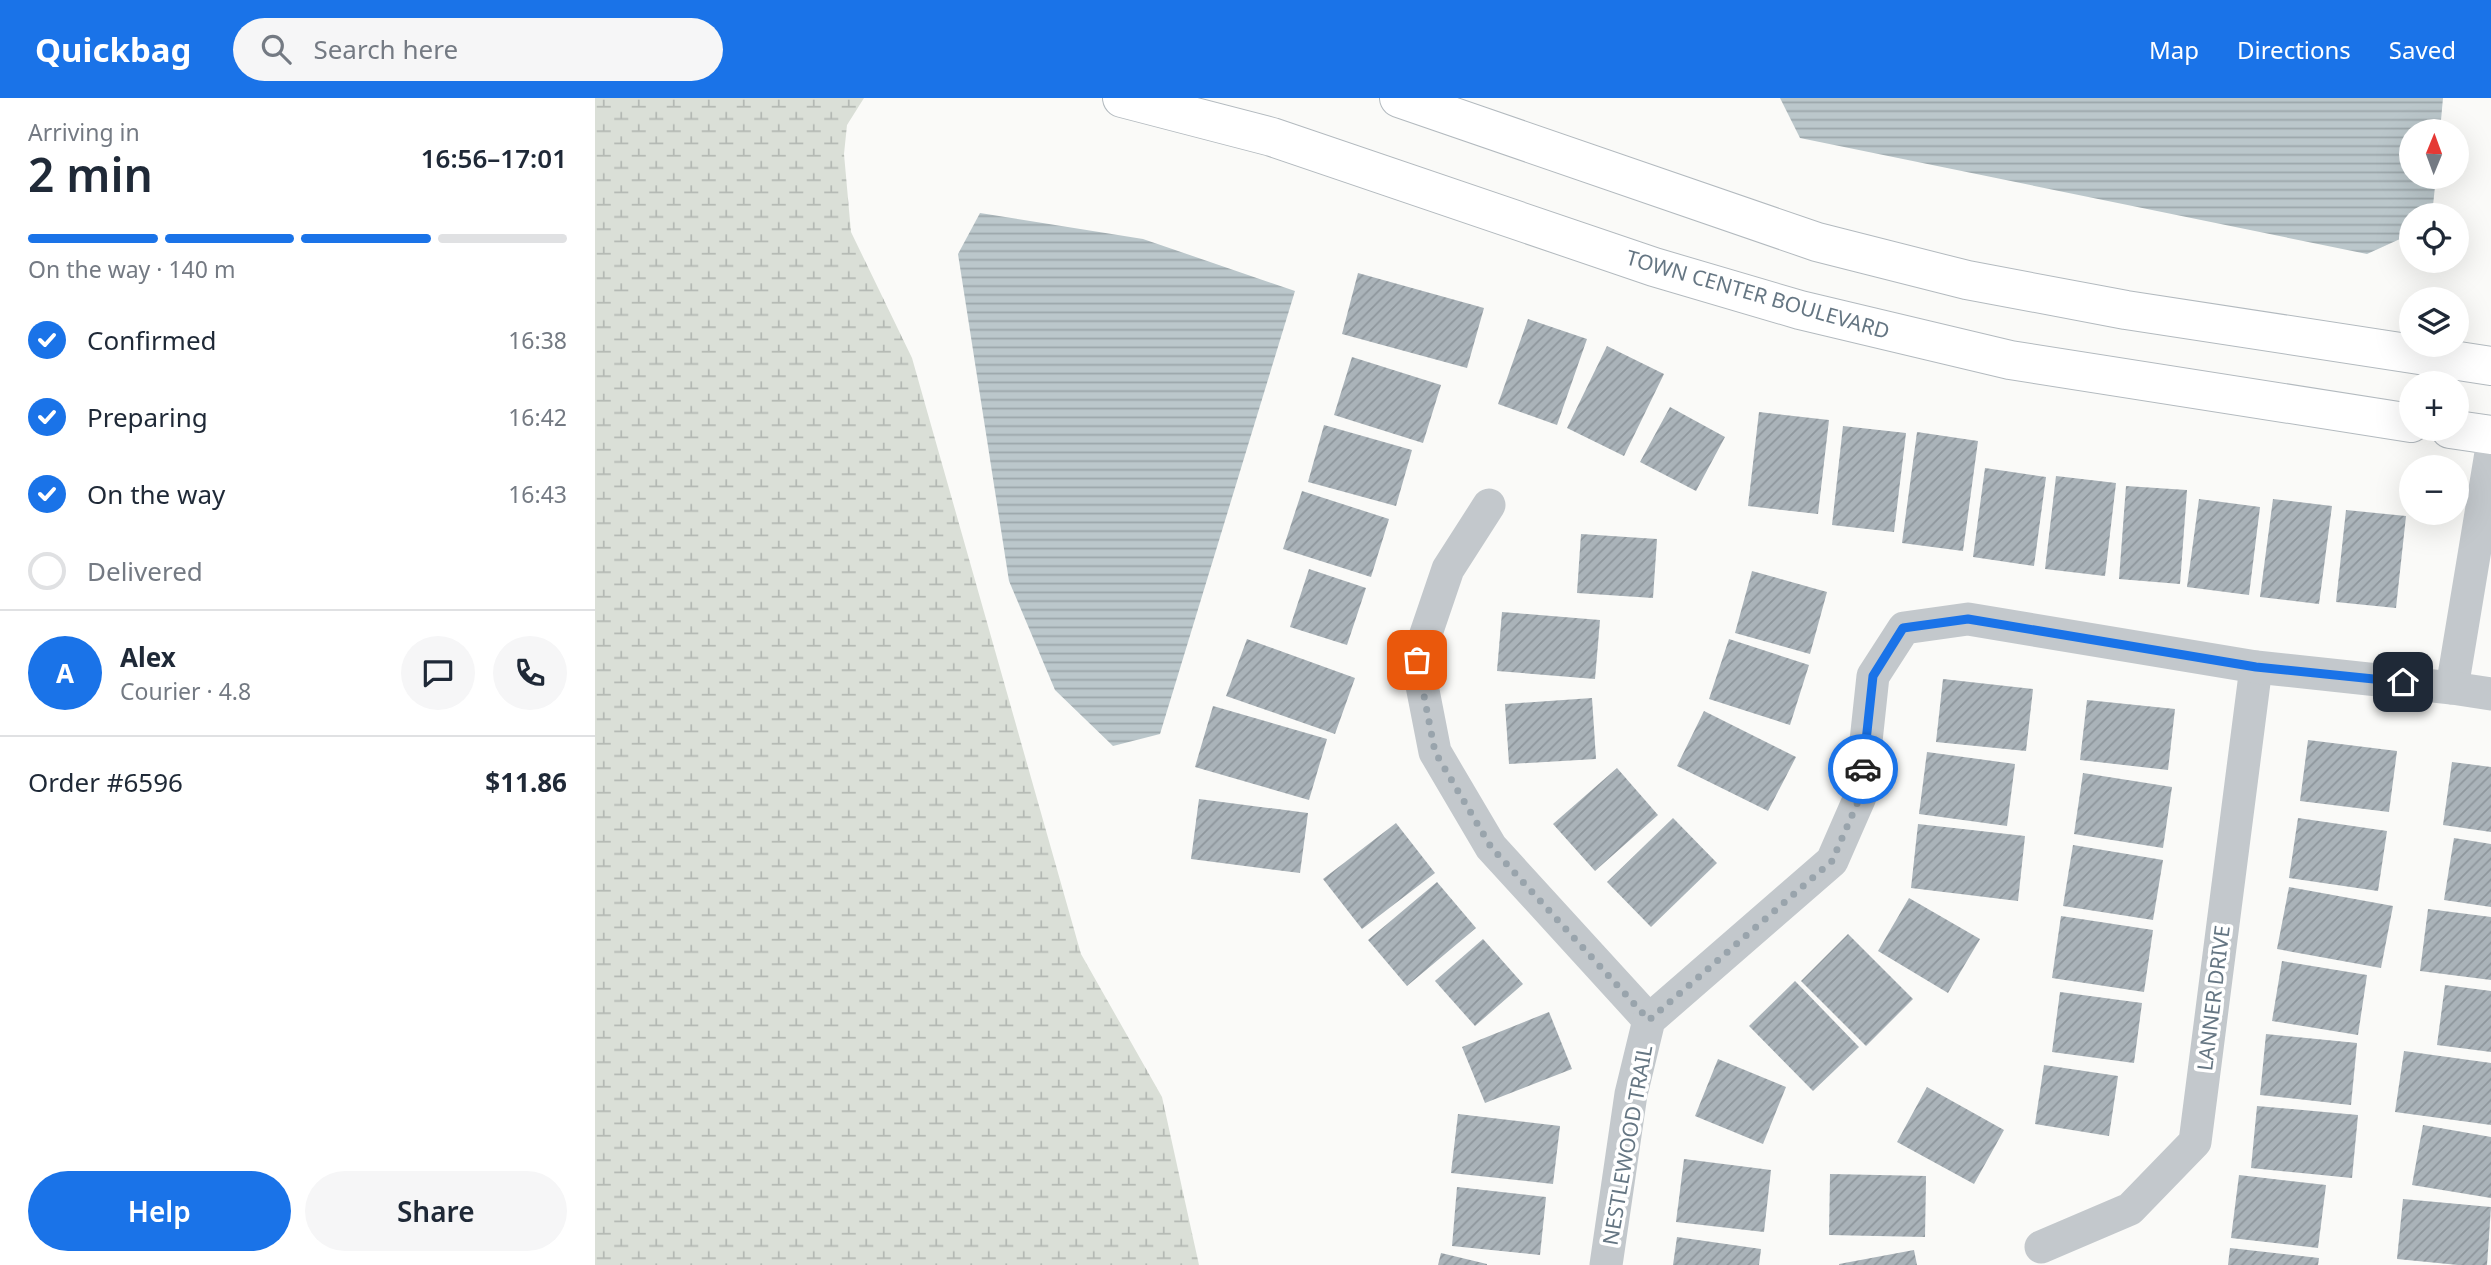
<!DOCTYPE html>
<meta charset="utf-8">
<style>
:root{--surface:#fff;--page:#f6f6f7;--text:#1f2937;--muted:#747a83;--line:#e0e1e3;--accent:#1a73e8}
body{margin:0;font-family:"Noto Sans",sans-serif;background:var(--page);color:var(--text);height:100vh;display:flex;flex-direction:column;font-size:26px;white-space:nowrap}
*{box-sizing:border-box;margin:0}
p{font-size:23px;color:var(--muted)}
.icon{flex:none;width:38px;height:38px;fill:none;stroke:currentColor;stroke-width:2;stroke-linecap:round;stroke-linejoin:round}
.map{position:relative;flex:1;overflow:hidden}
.details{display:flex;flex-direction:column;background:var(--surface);width:595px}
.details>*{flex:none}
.needle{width:46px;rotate:1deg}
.tools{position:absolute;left:1804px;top:21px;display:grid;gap:14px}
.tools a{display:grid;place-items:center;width:70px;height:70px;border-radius:50%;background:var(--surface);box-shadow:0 7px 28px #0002;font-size:35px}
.pin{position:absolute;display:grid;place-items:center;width:60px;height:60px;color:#fff;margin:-30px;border-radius:14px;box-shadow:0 4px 10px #0006}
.courier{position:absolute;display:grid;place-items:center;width:70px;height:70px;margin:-35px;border:5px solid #1a73e8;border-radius:50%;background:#fff;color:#222;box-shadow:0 2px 9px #0007}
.summary em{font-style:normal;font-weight:600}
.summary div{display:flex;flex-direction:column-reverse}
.summary{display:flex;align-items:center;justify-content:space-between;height:119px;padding:0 28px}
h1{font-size:46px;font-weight:600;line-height:52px}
.bar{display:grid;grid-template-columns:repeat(4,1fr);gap:10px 7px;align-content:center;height:84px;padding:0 28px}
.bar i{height:9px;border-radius:5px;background:var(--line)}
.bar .on{background:var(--accent)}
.bar p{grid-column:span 4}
.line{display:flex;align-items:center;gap:18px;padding:0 28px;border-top:2px solid var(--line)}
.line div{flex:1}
.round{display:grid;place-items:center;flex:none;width:74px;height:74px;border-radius:37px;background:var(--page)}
ol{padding:0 28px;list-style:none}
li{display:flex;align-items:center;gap:21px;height:77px}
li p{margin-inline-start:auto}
li .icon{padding:7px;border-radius:50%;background:var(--accent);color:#fff;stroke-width:4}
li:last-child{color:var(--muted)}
li i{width:38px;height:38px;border:4px solid var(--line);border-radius:50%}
.cta{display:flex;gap:14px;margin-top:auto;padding:14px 28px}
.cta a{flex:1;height:80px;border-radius:42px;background:var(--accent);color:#fff;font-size:28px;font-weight:600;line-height:80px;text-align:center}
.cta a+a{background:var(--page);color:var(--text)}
header{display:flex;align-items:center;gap:42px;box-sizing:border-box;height:98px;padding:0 35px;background:var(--accent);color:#fff}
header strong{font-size:33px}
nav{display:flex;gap:38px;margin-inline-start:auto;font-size:24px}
.search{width:490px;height:63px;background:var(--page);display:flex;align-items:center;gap:18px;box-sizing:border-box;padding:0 24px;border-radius:38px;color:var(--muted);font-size:26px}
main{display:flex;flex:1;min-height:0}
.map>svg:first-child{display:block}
</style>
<header>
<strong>Quickbag</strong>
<div class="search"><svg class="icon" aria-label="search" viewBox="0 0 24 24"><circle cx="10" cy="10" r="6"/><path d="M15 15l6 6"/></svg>Search here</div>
<nav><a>Map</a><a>Directions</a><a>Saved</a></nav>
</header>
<main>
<section class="details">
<div class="summary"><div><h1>2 min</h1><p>Arriving in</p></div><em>16:56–17:01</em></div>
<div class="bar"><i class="on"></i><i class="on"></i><i class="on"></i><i></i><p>On the way · 140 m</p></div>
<ol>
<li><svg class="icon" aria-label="check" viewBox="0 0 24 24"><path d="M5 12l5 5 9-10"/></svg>Confirmed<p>16:38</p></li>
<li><svg class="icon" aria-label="check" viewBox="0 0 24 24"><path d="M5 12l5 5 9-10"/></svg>Preparing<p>16:42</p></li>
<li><svg class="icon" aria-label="check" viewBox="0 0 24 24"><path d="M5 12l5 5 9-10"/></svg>On the way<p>16:43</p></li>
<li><i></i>Delivered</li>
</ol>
<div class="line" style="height:126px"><b class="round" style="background:var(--accent);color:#fff">A</b><div><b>Alex</b><p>Courier · 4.8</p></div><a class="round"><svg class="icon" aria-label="chat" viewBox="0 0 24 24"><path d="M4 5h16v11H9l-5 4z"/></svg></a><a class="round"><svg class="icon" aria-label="phone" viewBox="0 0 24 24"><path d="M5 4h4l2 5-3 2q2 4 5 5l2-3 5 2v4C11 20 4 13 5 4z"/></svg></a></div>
<div class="line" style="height:91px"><div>Order #6596</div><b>$11.86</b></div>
<div class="cta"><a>Help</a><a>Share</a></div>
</section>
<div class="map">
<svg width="1896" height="1167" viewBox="0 0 1896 1167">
<defs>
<pattern id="wetland-marsh" width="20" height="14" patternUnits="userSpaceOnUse" patternTransform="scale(1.75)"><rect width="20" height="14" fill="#dadfd7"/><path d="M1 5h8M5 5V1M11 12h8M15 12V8" fill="none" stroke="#b4b9b4"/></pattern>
<pattern id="water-rules" width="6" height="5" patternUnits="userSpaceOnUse" patternTransform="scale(1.75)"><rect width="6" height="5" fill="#bbc7cb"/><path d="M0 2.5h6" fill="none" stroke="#9ca6aa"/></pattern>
<pattern id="building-hatch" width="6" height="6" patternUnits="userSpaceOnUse" patternTransform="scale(1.75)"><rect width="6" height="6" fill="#aab3b9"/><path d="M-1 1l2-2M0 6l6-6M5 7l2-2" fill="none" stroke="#8e969c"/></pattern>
</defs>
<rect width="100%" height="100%" fill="#fafaf8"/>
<path fill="url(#wetland-marsh)" d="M0,0H269L252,27L249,56L256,134L317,260L486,856L567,999L604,1167H0Z"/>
<g fill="url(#water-rules)">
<path d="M1185,0H1848L1845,33H1816V79H1841L1837,117H1816V136L1772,156L1205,40Z"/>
<path d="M385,115L548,141L700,193L565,636L518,648L460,592L414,483L363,156Z"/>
</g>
<g fill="url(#building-hatch)">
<path d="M763,175L889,210L872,270L747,236Z"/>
<path d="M933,221L992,241L962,327L903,306Z"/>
<path d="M1012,248L1069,276L1029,358L972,330Z"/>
<path d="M757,259L846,287L828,345L739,317Z"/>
<path d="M1075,309L1130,339L1101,393L1045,364Z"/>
<path d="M1164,314L1234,322L1223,416L1153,408Z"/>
<path d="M729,327L817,352L801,408L713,384Z"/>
<path d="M1248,328L1311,335L1299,434L1237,427Z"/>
<path d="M1322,334L1383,343L1368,453L1307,445Z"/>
<path d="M1390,370L1451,379L1439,468L1378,459Z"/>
<path d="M1461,378L1521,385L1510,478L1450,471Z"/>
<path d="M1531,388L1592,392L1585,486L1524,481Z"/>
<path d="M707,393L794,421L776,479L688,451Z"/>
<path d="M1604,401L1665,409L1654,497L1592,489Z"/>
<path d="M1678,401L1737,408L1724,506L1665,499Z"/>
<path d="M1751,412L1811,418L1801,510L1741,504Z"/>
<path d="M986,436L1062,441L1058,500L982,495Z"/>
<path d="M714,471L771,490L752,547L695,529Z"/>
<path d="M1157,473L1232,494L1215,556L1140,535Z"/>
<path d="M907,514L1005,522L1000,581L902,573Z"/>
<path d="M652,541L760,580L740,636L631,598Z"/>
<path d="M1134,541L1214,567L1195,627L1114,601Z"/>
<path d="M1348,581L1438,591L1431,653L1341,644Z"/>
<path d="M997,600L1001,661L914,666L910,606Z"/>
<path d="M1492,602L1580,611L1573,672L1485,662Z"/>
<path d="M618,608L732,641L714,702L600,669Z"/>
<path d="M1109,613L1201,659L1173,713L1082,668Z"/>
<path d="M1713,642L1802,653L1794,714L1705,703Z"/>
<path d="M1332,654L1420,666L1412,728L1324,716Z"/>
<path d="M1857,664L1896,669V734L1848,727Z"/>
<path d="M1022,670L1063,717L1000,773L958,726Z"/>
<path d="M1488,675L1577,689L1568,750L1479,736Z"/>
<path d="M604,701L713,715L705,775L596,761Z"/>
<path d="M1078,720L1122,765L1056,829L1012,784Z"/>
<path d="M1703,720L1792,733L1783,793L1694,780Z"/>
<path d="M801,725L840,775L767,831L728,781Z"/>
<path d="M1323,726L1430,738L1423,803L1316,790Z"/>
<path d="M1859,740L1896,746V809L1849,802Z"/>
<path d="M1478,747L1568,762L1558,822L1468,808Z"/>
<path d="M842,784L881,830L812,888L773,842Z"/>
<path d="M1694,789L1798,808L1786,870L1682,851Z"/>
<path d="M1314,800L1385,841L1353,895L1283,853Z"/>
<path d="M1833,811L1896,819V882L1825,873Z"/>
<path d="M1466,818L1558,832L1549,894L1457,880Z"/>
<path d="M1253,836L1318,901L1271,948L1206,883Z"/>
<path d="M888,841L928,886L880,928L840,883Z"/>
<path d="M1687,863L1772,877L1763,937L1677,923Z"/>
<path d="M1200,883L1264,949L1218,993L1154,928Z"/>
<path d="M1850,887L1896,893V954L1842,947Z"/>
<path d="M1465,894L1547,905L1539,965L1457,954Z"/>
<path d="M954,914L977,971L890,1005L867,949Z"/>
<path d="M1671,936L1762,945L1756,1007L1665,997Z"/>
<path d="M1809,953L1896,965V1027L1800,1014Z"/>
<path d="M1123,961L1191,989L1168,1046L1100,1018Z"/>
<path d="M1449,967L1523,978L1514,1038L1440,1026Z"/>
<path d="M1332,989L1409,1032L1379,1086L1302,1044Z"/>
<path d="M1662,1008L1763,1017L1757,1080L1656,1070Z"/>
<path d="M863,1016L965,1028L958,1086L856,1075Z"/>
<path d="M1828,1027L1896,1039V1100L1817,1087Z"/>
<path d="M1089,1061L1176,1072L1169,1134L1081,1124Z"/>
<path d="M1235,1076L1331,1078L1330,1139L1234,1137Z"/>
<path d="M1644,1077L1731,1087L1723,1150L1636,1140Z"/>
<path d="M862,1089L951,1099L945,1157L857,1148Z"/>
<path d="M1808,1101L1896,1109L1892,1167H1863L1802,1161Z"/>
<path d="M1082,1139L1166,1151L1164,1167H1078Z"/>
<path d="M1635,1150L1724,1160L1723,1167H1633Z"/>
<path d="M1319,1152L1322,1167H1244V1166Z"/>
<path d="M846,1155L892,1166V1167H843Z"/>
</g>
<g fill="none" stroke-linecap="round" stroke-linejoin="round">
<g stroke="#b3babf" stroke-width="40">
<g id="secondary">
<path d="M527,0L677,39L1059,169L1205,212L1415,262L1816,325"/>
<path d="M804,0L1222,144L1372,182L1531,212L1896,268"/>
<path d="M1855,331L1896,337"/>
</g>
</g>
<g stroke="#c3c8cc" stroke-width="33">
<path d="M894,407L853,471L822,562L840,654L896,749L1054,922"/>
<path d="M1857,590L1896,355"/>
<path d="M1446,1149L1535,1111L1600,1044L1661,569"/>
<path d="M1011,1167L1036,996L1054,922L1237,763L1265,699L1278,578L1309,530L1373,521L1661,569L1857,590L1896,596"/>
</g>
<use href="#secondary" stroke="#fff" stroke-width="38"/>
</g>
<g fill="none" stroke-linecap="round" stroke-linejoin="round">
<path stroke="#99a4ac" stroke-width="7" stroke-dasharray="0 12.6" d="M822,562L840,654L896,749L1054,922L1237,763L1265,699L1268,671"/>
<path stroke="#1a73e8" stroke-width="9" d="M1268,671L1278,578L1308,530L1373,521L1661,569L1808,584"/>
</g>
<g text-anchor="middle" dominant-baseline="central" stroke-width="7" stroke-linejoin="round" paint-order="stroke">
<g font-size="21" fill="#657683" stroke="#fff">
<text transform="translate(1163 196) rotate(16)">TOWN CENTER BOULEVARD</text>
<text transform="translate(1618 900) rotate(-83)">LANNER DRIVE</text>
<text transform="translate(1032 1047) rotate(-80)">NESTLEWOOD TRAIL</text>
</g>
</g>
</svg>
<div class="tools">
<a><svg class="needle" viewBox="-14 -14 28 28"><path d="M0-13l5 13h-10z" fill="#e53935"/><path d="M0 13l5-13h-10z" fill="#747a83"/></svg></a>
<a><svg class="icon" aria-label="locate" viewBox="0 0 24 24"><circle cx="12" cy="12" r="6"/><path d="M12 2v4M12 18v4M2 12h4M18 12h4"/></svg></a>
<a><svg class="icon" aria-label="layers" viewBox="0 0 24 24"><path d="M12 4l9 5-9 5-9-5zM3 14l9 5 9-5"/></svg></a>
<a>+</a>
<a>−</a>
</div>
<div class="pin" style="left:822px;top:562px;background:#ea580c"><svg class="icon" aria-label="bag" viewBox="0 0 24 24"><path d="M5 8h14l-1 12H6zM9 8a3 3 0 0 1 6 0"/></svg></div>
<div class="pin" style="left:1808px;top:584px;background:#1f2937"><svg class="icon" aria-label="home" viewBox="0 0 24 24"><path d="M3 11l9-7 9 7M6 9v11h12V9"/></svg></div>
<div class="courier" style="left:1268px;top:671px"><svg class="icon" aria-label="car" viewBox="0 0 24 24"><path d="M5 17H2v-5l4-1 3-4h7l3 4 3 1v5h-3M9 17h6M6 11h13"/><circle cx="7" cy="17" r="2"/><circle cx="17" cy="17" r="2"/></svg></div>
</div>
</main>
